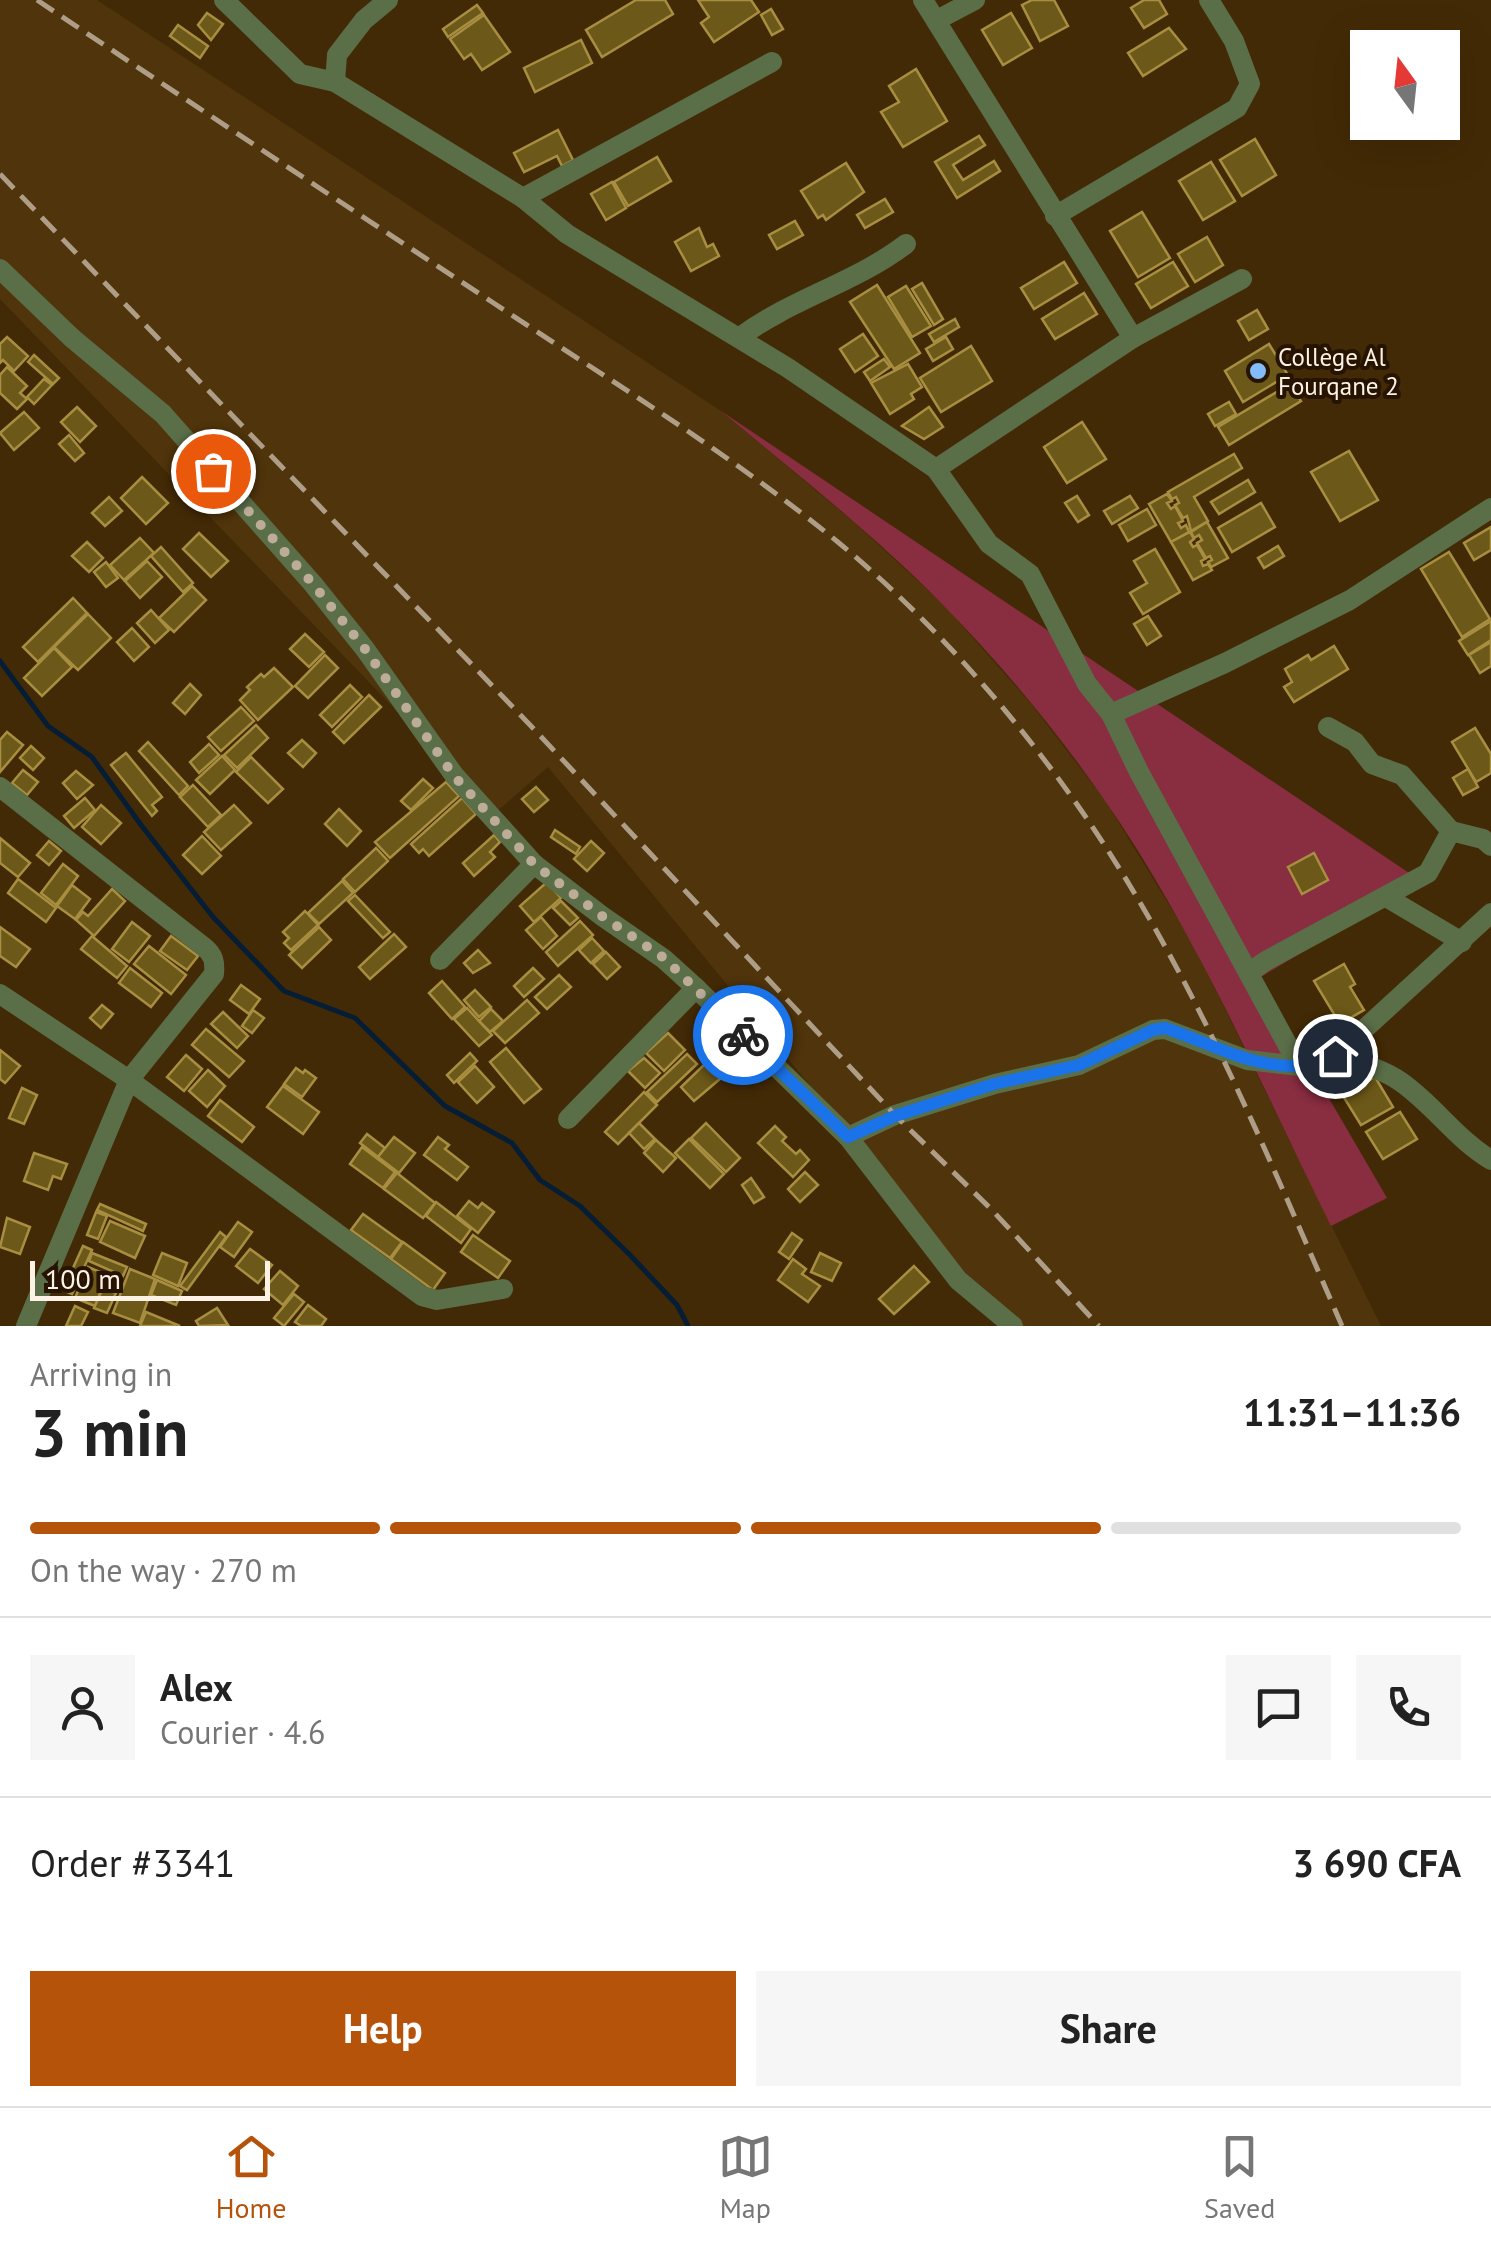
<!DOCTYPE html>
<meta charset="utf-8">
<style>
:root{--surface:#fff;--page:#f6f6f6;--text:#222;--muted:#767676;--line:#e0e0e0;--accent:#b45309}
body{margin:0;font-family:"PT Sans",sans-serif;background:var(--page);color:var(--text);height:100vh;display:flex;flex-direction:column;font-size:38px;white-space:nowrap}
*{box-sizing:border-box;margin:0}
p{font-size:32px;color:var(--muted)}
.icon{flex:none;width:55px;height:55px;fill:none;stroke:currentColor;stroke-width:2;stroke-linecap:round;stroke-linejoin:round}
.map{position:relative;height:1326px;overflow:hidden}
.sheet{display:flex;flex-direction:column;background:var(--surface);flex:1}
.sheet>*{flex:none}
.needle{width:65px;rotate:345deg}
.controls{position:absolute;left:1350px;top:30px;display:grid;gap:20px}
.controls a{display:grid;place-items:center;width:110px;height:110px;border-radius:0px;background:var(--surface);box-shadow:0 10px 40px #0002;font-size:50px}
.scale{position:absolute;left:30px;bottom:25px;width:240px;box-sizing:border-box;padding-left:10px;border:5px solid #fdf2e6;border-top:0;font-size:28px;line-height:35px;white-space:nowrap;color:#fdf2e6;-webkit-text-stroke:8px #261300;paint-order:stroke}
.pin{position:absolute;display:grid;place-items:center;width:85px;height:85px;color:#fff;margin:-42px;border:5px solid #fff;border-radius:50%;box-shadow:0 2px 10px #0007}
.courier{position:absolute;display:grid;place-items:center;width:100px;height:100px;margin:-50px;border:8px solid #1a73e8;border-radius:50%;background:#fff;color:#222;box-shadow:0 2px 12px #0007}
.summary em{font-style:normal;font-weight:700}
.summary div{display:flex;flex-direction:column-reverse}
.summary{display:flex;align-items:center;justify-content:space-between;height:170px;padding:0 30px}
h1{font-size:65px;font-weight:700;line-height:75px}
.bar{display:grid;grid-template-columns:repeat(4,1fr);gap:15px 10px;align-content:center;height:120px;padding:0 30px}
.bar i{height:12px;border-radius:8px;background:var(--line)}
.bar .on{background:var(--accent)}
.bar p{grid-column:span 4}
.line{display:flex;align-items:center;gap:25px;padding:0 30px;border-top:2px solid var(--line)}
.line div{flex:1}
.round{display:grid;place-items:center;flex:none;width:105px;height:105px;border-radius:0px;background:var(--page)}
.cta{display:flex;gap:20px;margin-top:auto;padding:20px 30px}
.cta a{flex:1;height:115px;border-radius:0px;background:var(--accent);color:#fff;font-size:40px;font-weight:700;line-height:115px;text-align:center}
.cta a+a{background:var(--page);color:var(--text)}
.tabs{display:flex;justify-content:space-around;align-items:center;height:140px;border-top:2px solid var(--line);background:var(--surface);font-size:28px;color:var(--muted)}
.tabs a{display:grid;justify-items:center;gap:5px}
.tabs .on{color:var(--accent)}
.map>svg:first-child{display:block}
</style>
<div class="map">
<svg width="1491" height="1326" viewBox="0 0 1491 1326">
<rect width="100%" height="100%" fill="#432a06"/>
<path fill="#50340b" d="M0,0H97L721,411L856,524L944,605L1032,705L1104,799L1192,942L1381,1326H1021L960,1268L548,767L495,813L0,299Z"/>
<path fill="#892d41" d="M721,411L1421,881L1259,978L1387,1198L1331,1226C1259,1081 1196,931 1103,798C1056,730 1001,664 943,605C875,535 796,474 721,411Z"/>
<g fill="none" stroke-linecap="round" stroke-linejoin="round">
<path stroke="#051d35" stroke-width="5" d="M0,661L48,726L92,757L141,825L213,917L284,991L355,1018L445,1106L512,1143L540,1180L580,1206L630,1255L677,1305L688,1326"/>
</g>
<g fill="#6c5818" stroke="#a88e40" stroke-width="2.5">
<path d="M636,0H665L673,14L602,57L586,30Z"/>
<path d="M698,0H751L759,12L714,42L701,23L709,17Z"/>
<path d="M1032,0H1054L1068,26L1040,41L1022,5Z"/>
<path d="M1144,0H1159L1167,14L1144,28L1131,8Z"/>
<path d="M477,5L483,13L448,37L443,29Z"/>
<path d="M771,9L783,29L772,35L761,15Z"/>
<path d="M207,13L223,24L211,40L198,25Z"/>
<path d="M1011,13L1032,48L1003,65L982,30Z"/>
<path d="M484,15L510,52L482,70L471,54L464,59L450,39Z"/>
<path d="M178,25L208,46L200,58L170,36Z"/>
<path d="M1169,28L1186,49L1143,76L1128,53Z"/>
<path d="M581,40L592,63L535,92L524,68Z"/>
<path d="M916,69L947,121L903,147L881,112L899,102L889,86Z"/>
<path d="M558,130L573,160L562,166L557,156L524,172L514,153Z"/>
<path d="M979,136L985,145L953,165L963,180L994,161L1000,171L957,198L935,162Z"/>
<path d="M1255,139L1276,175L1242,196L1220,160Z"/>
<path d="M657,157L671,181L628,206L614,182Z"/>
<path d="M1211,162L1235,201L1203,220L1179,181Z"/>
<path d="M846,163L864,192L826,220L823,215L818,218L801,191Z"/>
<path d="M612,182L626,208L606,220L591,194Z"/>
<path d="M885,199L893,212L865,228L857,215Z"/>
<path d="M1142,212L1170,258L1138,277L1110,231Z"/>
<path d="M795,221L803,235L777,249L769,235Z"/>
<path d="M699,228L707,247L713,244L719,256L691,271L675,242Z"/>
<path d="M1207,237L1223,265L1195,282L1178,254Z"/>
<path d="M1064,262L1077,283L1034,309L1021,288Z"/>
<path d="M1173,262L1188,286L1151,308L1136,284Z"/>
<path d="M922,283L943,319L934,325L912,289Z"/>
<path d="M877,285L920,353L894,369L850,302Z"/>
<path d="M906,286L931,326L912,337L888,297Z"/>
<path d="M1084,293L1097,314L1055,339L1042,319Z"/>
<path d="M1257,310L1268,329L1249,340L1238,321Z"/>
<path d="M955,319L959,327L934,342L929,334Z"/>
<path d="M863,334L878,356L855,372L840,349Z"/>
<path d="M7,337L28,356L14,371L3,360L0,363V344Z"/>
<path d="M946,337L953,349L933,361L926,349Z"/>
<path d="M1269,344L1288,375L1243,402L1225,371Z"/>
<path d="M971,346L992,381L941,412L920,378Z"/>
<path d="M34,355L59,378L53,384L28,362Z"/>
<path d="M884,359L890,367L870,381L864,372Z"/>
<path d="M908,364L922,387L911,394L914,399L890,414L871,383Z"/>
<path d="M7,367L27,386L20,393L27,399L17,409L0,393V375Z"/>
<path d="M44,379L52,385L34,404L27,397Z"/>
<path d="M1290,384L1301,401L1229,445L1218,427Z"/>
<path d="M1229,402L1236,414L1215,426L1208,414Z"/>
<path d="M77,407L96,426L80,442L61,422Z"/>
<path d="M929,407L943,427L924,439L902,426Z"/>
<path d="M24,412L39,428L14,450L0,433Z"/>
<path d="M1082,422L1106,459L1067,483L1044,447Z"/>
<path d="M69,435L84,453L75,461L59,444Z"/>
<path d="M1349,451L1378,500L1340,521L1311,472Z"/>
<path d="M1234,454L1242,468L1194,497L1208,521L1191,531L1187,516L1183,518L1175,505L1179,503L1176,497L1172,499L1168,492Z"/>
<path d="M142,477L168,503L146,524L121,498Z"/>
<path d="M1248,480L1255,492L1219,514L1211,502Z"/>
<path d="M1167,494L1172,501L1167,503L1171,509L1175,506L1183,521L1178,523L1181,528L1186,525L1189,532L1171,542L1149,504Z"/>
<path d="M1077,496L1089,515L1078,522L1065,503Z"/>
<path d="M1130,496L1138,508L1112,524L1104,511Z"/>
<path d="M109,497L122,511L105,526L92,513Z"/>
<path d="M1261,503L1275,527L1232,552L1218,528Z"/>
<path d="M1147,509L1156,525L1128,541L1119,525Z"/>
<path d="M1207,522L1228,558L1211,567L1208,562L1212,560L1210,556L1206,558L1197,543L1202,540L1199,535L1194,538L1191,532Z"/>
<path d="M1491,527V550L1474,560L1464,543Z"/>
<path d="M1190,532L1194,539L1190,542L1193,547L1197,545L1205,559L1201,561L1203,566L1208,564L1212,570L1193,580L1171,542Z"/>
<path d="M199,533L228,561L211,577L183,549Z"/>
<path d="M140,538L154,553L124,580L110,565Z"/>
<path d="M87,542L103,558L89,572L72,556Z"/>
<path d="M1278,546L1284,556L1264,568L1258,558Z"/>
<path d="M161,547L193,583L183,592L151,556Z"/>
<path d="M1155,549L1180,592L1143,614L1130,593L1147,583L1134,561Z"/>
<path d="M1449,552L1490,619L1462,637L1421,569Z"/>
<path d="M147,561L162,577L140,598L125,581Z"/>
<path d="M106,562L118,578L106,587L94,572Z"/>
<path d="M192,586L206,600L174,632L159,618Z"/>
<path d="M73,598L87,613L38,662L23,647Z"/>
<path d="M151,610L169,630L155,643L137,623Z"/>
<path d="M88,614L111,638L78,670L54,647Z"/>
<path d="M1148,616L1161,636L1147,645L1134,624Z"/>
<path d="M1491,621V640L1468,655L1459,641Z"/>
<path d="M132,628L149,647L134,661L117,642Z"/>
<path d="M305,634L324,652L309,667L290,649Z"/>
<path d="M1491,642V666L1480,673L1469,655Z"/>
<path d="M1334,646L1348,669L1294,702L1284,687L1292,682L1285,669L1308,655L1311,660Z"/>
<path d="M54,648L72,667L42,696L24,678Z"/>
<path d="M325,655L338,668L308,698L295,686Z"/>
<path d="M274,668L293,687L258,720L240,700L250,690L247,687L261,674L264,677Z"/>
<path d="M190,684L201,695L185,714L173,703Z"/>
<path d="M350,685L362,697L332,727L320,715Z"/>
<path d="M369,695L381,707L344,743L333,732Z"/>
<path d="M241,707L254,721L221,751L208,737Z"/>
<path d="M256,725L268,738L237,768L224,755Z"/>
<path d="M1475,728L1491,754V773L1476,782L1452,742Z"/>
<path d="M7,732L23,745L0,772V740Z"/>
<path d="M302,740L316,753L303,767L288,753Z"/>
<path d="M148,742L188,786L179,795L139,751Z"/>
<path d="M209,744L219,755L199,773L190,762Z"/>
<path d="M31,746L44,758L33,770L20,758Z"/>
<path d="M126,753L162,797L152,805L157,811L152,816L111,765Z"/>
<path d="M222,756L235,770L210,794L196,780Z"/>
<path d="M251,757L283,789L268,803L236,772Z"/>
<path d="M1468,769L1478,787L1463,795L1453,778Z"/>
<path d="M23,770L38,782L27,795L12,783Z"/>
<path d="M76,771L93,785L77,799L63,783Z"/>
<path d="M423,779L433,788L411,810L401,801Z"/>
<path d="M446,782L459,796L390,858L375,842Z"/>
<path d="M193,785L221,815L208,827L180,797Z"/>
<path d="M536,787L548,800L534,812L522,799Z"/>
<path d="M85,798L95,810L74,828L64,816Z"/>
<path d="M462,798L476,814L429,856L423,849L419,853L411,844Z"/>
<path d="M101,805L121,823L101,844L82,827Z"/>
<path d="M234,805L251,823L221,850L204,832Z"/>
<path d="M339,809L361,831L347,846L325,824Z"/>
<path d="M555,830L580,847L576,854L551,837Z"/>
<path d="M494,835L500,842L490,852L495,857L474,876L463,863Z"/>
<path d="M202,836L221,856L202,874L183,855Z"/>
<path d="M0,838L30,863L18,877L0,863Z"/>
<path d="M49,841L61,851L49,865L37,855Z"/>
<path d="M591,841L604,853L587,871L574,859Z"/>
<path d="M376,848L388,861L355,892L343,879Z"/>
<path d="M1314,853L1328,880L1302,894L1288,867Z"/>
<path d="M63,864L78,876L56,905L41,893Z"/>
<path d="M18,879L56,908L46,922L8,893Z"/>
<path d="M342,881L353,893L319,924L308,913Z"/>
<path d="M547,882L561,898L534,922L520,906Z"/>
<path d="M72,885L90,899L75,919L57,906Z"/>
<path d="M112,889L125,901L94,936L76,920L83,912L88,916Z"/>
<path d="M355,895L390,932L383,938L348,901Z"/>
<path d="M561,901L578,918L570,925L553,908Z"/>
<path d="M305,911L318,925L291,950L284,943L289,938L283,932Z"/>
<path d="M541,917L557,936L543,949L526,930Z"/>
<path d="M580,921L593,935L558,966L546,952Z"/>
<path d="M132,922L150,936L129,962L112,949Z"/>
<path d="M0,927L30,949L16,967L0,956Z"/>
<path d="M319,927L331,940L302,968L289,955Z"/>
<path d="M394,934L406,947L370,979L359,967Z"/>
<path d="M92,936L127,966L117,978L81,949Z"/>
<path d="M171,936L198,956L187,970L160,951Z"/>
<path d="M592,938L604,951L591,963L579,950Z"/>
<path d="M149,946L186,975L171,994L134,964Z"/>
<path d="M478,950L490,963L473,973L464,963Z"/>
<path d="M606,952L620,967L607,979L593,964Z"/>
<path d="M1344,964L1355,984L1350,987L1364,1010L1340,1024L1314,981Z"/>
<path d="M130,968L162,993L151,1007L119,983Z"/>
<path d="M533,968L544,979L524,997L514,986Z"/>
<path d="M559,975L571,987L547,1009L535,997Z"/>
<path d="M442,981L465,1007L452,1019L429,993Z"/>
<path d="M241,985L260,999L249,1014L230,1000Z"/>
<path d="M475,990L491,1007L479,1017L464,1000Z"/>
<path d="M527,1000L539,1013L505,1043L493,1031Z"/>
<path d="M102,1005L113,1014L101,1028L90,1018Z"/>
<path d="M467,1008L492,1035L479,1046L454,1019Z"/>
<path d="M491,1009L503,1021L490,1032L479,1021Z"/>
<path d="M253,1010L264,1018L252,1033L242,1026Z"/>
<path d="M223,1012L248,1036L237,1048L211,1024Z"/>
<path d="M206,1029L244,1061L229,1077L192,1045Z"/>
<path d="M668,1033L685,1050L664,1071L646,1053Z"/>
<path d="M506,1048L541,1089L524,1103L490,1062Z"/>
<path d="M0,1050L20,1066L5,1083L0,1079Z"/>
<path d="M470,1053L477,1061L454,1083L447,1075Z"/>
<path d="M687,1054L697,1064L657,1102L647,1092Z"/>
<path d="M186,1055L202,1069L184,1091L167,1077Z"/>
<path d="M644,1058L660,1073L645,1088L628,1071Z"/>
<path d="M707,1062L721,1078L694,1101L681,1087Z"/>
<path d="M475,1066L494,1087L477,1103L458,1082Z"/>
<path d="M296,1068L303,1073L305,1070L316,1078L302,1097L284,1084Z"/>
<path d="M208,1070L225,1086L207,1107L189,1091Z"/>
<path d="M1375,1077L1393,1107L1361,1125L1343,1096Z"/>
<path d="M283,1086L319,1112L303,1134L267,1107Z"/>
<path d="M22,1088L37,1095L24,1124L9,1118Z"/>
<path d="M644,1092L657,1105L618,1144L605,1132Z"/>
<path d="M220,1100L254,1127L242,1142L208,1116Z"/>
<path d="M1400,1112L1417,1139L1383,1159L1366,1132Z"/>
<path d="M639,1123L655,1139L644,1149L629,1133Z"/>
<path d="M706,1123L740,1158L726,1172L691,1138Z"/>
<path d="M775,1126L786,1137L782,1141L796,1154L800,1150L809,1160L793,1177L758,1143Z"/>
<path d="M367,1134L385,1148L378,1157L360,1143Z"/>
<path d="M394,1137L415,1153L399,1173L378,1157Z"/>
<path d="M438,1137L449,1145L445,1149L468,1167L457,1180L424,1155Z"/>
<path d="M689,1139L724,1174L710,1188L675,1153Z"/>
<path d="M656,1140L676,1158L663,1172L644,1153Z"/>
<path d="M362,1147L395,1172L383,1188L350,1164Z"/>
<path d="M34,1153L67,1164L61,1179L53,1176L48,1190L24,1181Z"/>
<path d="M805,1172L818,1185L800,1202L788,1189Z"/>
<path d="M397,1173L435,1203L423,1218L384,1189Z"/>
<path d="M751,1178L764,1197L754,1203L742,1185Z"/>
<path d="M469,1201L478,1208L482,1203L494,1212L478,1233L457,1216Z"/>
<path d="M436,1202L471,1229L461,1243L426,1216Z"/>
<path d="M100,1204L146,1224L143,1231L97,1210Z"/>
<path d="M96,1212L107,1216L98,1239L87,1235Z"/>
<path d="M363,1214L402,1242L390,1258L351,1230Z"/>
<path d="M7,1218L30,1227L20,1254L0,1247Z"/>
<path d="M110,1221L145,1236L135,1258L100,1242Z"/>
<path d="M238,1222L252,1232L234,1257L220,1247Z"/>
<path d="M220,1232L226,1237L187,1290L180,1286Z"/>
<path d="M792,1233L802,1240L789,1259L779,1252Z"/>
<path d="M473,1235L510,1261L498,1278L461,1252Z"/>
<path d="M403,1242L445,1273L433,1290L391,1259Z"/>
<path d="M83,1246L92,1250L72,1294L63,1290Z"/>
<path d="M250,1249L272,1265L258,1283L236,1266Z"/>
<path d="M92,1253L127,1267L123,1276L89,1261Z"/>
<path d="M162,1253L187,1263L178,1286L153,1275Z"/>
<path d="M820,1253L841,1263L832,1281L811,1272Z"/>
<path d="M793,1259L806,1269L802,1274L820,1286L808,1302L778,1280Z"/>
<path d="M914,1266L929,1282L894,1314L879,1299Z"/>
<path d="M88,1267L107,1275L95,1306L75,1298Z"/>
<path d="M130,1269L155,1279L140,1323L113,1313Z"/>
<path d="M280,1271L298,1286L283,1305L264,1289Z"/>
<path d="M157,1280L182,1291L176,1305L151,1295Z"/>
<path d="M103,1288L116,1293L107,1313L94,1308Z"/>
<path d="M294,1294L304,1302L284,1326L274,1318Z"/>
<path d="M308,1305L326,1319L321,1326H301L295,1322Z"/>
<path d="M75,1306L88,1312L81,1326H66Z"/>
<path d="M217,1308L228,1325L199,1326L196,1321Z"/>
<path d="M146,1312L180,1326H140Z"/>
</g>
<g fill="none" stroke-linecap="round" stroke-linejoin="round">
<g stroke="#5a6e48" stroke-width="20">
<path d="M224,0L300,74L335,82L523,198L567,234L788,368L936,469L989,544L1030,574L1087,684L1111,714L1225,663L1350,600L1491,508"/>
<path d="M923,0L1133,338"/>
<path d="M937,20L975,0"/>
<path d="M335,82L337,55L364,20L388,0"/>
<path d="M523,198L772,62"/>
<path d="M1055,216L1237,108L1250,84L1234,41L1209,0"/>
<path d="M0,269L72,338L163,414L313,584L365,649L454,775L534,864L602,916L664,959L696,988L848,1137L958,1280L1013,1326"/>
<path d="M740,337C791,299 855,283 906,244"/>
<path d="M936,469L1133,338L1242,279"/>
<path d="M1111,714L1139,772L1299,1066"/>
<path d="M1328,727L1355,742L1372,764L1402,775L1451,831L1483,839L1491,846"/>
<path d="M0,787L204,947C214,955 215,962 214,974L129,1080L26,1326"/>
<path d="M1386,897L1462,942"/>
<path d="M440,960L534,864"/>
<path d="M1249,973L1264,962L1428,873L1451,831"/>
<path d="M0,994L129,1080L422,1296L437,1300L503,1289"/>
<path d="M1335,1056C1358,1063 1381,1068 1401,1082C1434,1105 1456,1139 1491,1160"/>
<path d="M568,1119L696,988"/>
<path d="M848,1137L895,1115L995,1084L1079,1065L1153,1030L1165,1029L1247,1060L1299,1066L1335,1056L1491,913"/>
</g>
<g stroke="#ae9d87" stroke-width="5" stroke-dasharray="20 10" stroke-linecap="butt">
<path d="M37,0C188,101 340,202 492,302C609,380 731,454 839,543C931,619 1015,715 1083,813C1192,971 1266,1151 1342,1326"/>
<path d="M0,174L531,726L895,1115L992,1210L1099,1326"/>
</g>
</g>
<g fill="none" stroke-linecap="round" stroke-linejoin="round">
<path stroke="#bcac98" stroke-width="10" stroke-dasharray="0 18" d="M213,471L313,584L365,649L454,776L534,864L602,916L664,958L743,1035"/>
<path stroke="#1a73e8" stroke-width="12" d="M743,1035L848,1137L895,1116L994,1084L1079,1065L1153,1030L1165,1028C1208,1042 1249,1067 1296,1066C1309,1066 1323,1059 1335,1056"/>
</g>
<circle fill="#82bcfa" stroke="#261300" stroke-width="4" cx="1258" cy="371" r="10"/>
<g text-anchor="middle" dominant-baseline="central" stroke-width="8" stroke-linejoin="round" paint-order="stroke">
<g font-size="25" fill="#fdf2e6" stroke="#261300" text-anchor="start">
<text x="1278" y="357">Collège Al<tspan x="1278" dy="29">Fourqane 2</tspan></text>
</g>
</g>
</svg>
<div class="controls">
<a><svg class="needle" viewBox="-14 -14 28 28"><path d="M0-13l5 13h-10z" fill="#e53935"/><path d="M0 13l5-13h-10z" fill="#767676"/></svg></a>
</div>
<div class="scale">100 m</div>
<div class="pin" style="left:213px;top:471px;background:#ea580c"><svg class="icon" aria-label="bag" viewBox="0 0 24 24"><path d="M5 8h14l-1 12H6zM9 8a3 3 0 0 1 6 0"/></svg></div>
<div class="pin" style="left:1335px;top:1056px;background:#1f2937"><svg class="icon" aria-label="home" viewBox="0 0 24 24"><path d="M3 11l9-7 9 7M6 9v11h12V9"/></svg></div>
<div class="courier" style="left:743px;top:1035px"><svg class="icon" aria-label="bike" viewBox="0 0 24 24"><circle cx="6" cy="16" r="4"/><circle cx="18" cy="16" r="4"/><path d="M6 16l4-8h5l3 8M10 8l3 8H6M13 5h3"/></svg></div>
</div>
<section class="sheet">
<div class="summary"><div><h1>3 min</h1><p>Arriving in</p></div><em>11:31–11:36</em></div>
<div class="bar"><i class="on"></i><i class="on"></i><i class="on"></i><i></i><p>On the way · 270 m</p></div>
<div class="line" style="height:180px"><a class="round"><svg class="icon" aria-label="person" viewBox="0 0 24 24"><circle cx="12" cy="8" r="4"/><path d="M4 21q1-7 8-7t8 7"/></svg></a><div><b>Alex</b><p>Courier · 4.6</p></div><a class="round"><svg class="icon" aria-label="chat" viewBox="0 0 24 24"><path d="M4 5h16v11H9l-5 4z"/></svg></a><a class="round"><svg class="icon" aria-label="phone" viewBox="0 0 24 24"><path d="M5 4h4l2 5-3 2q2 4 5 5l2-3 5 2v4C11 20 4 13 5 4z"/></svg></a></div>
<div class="line" style="height:130px"><div>Order #3341</div><b>3 690 CFA</b></div>
<div class="cta"><a>Help</a><a>Share</a></div>
</section>
<nav class="tabs">
<a class="on"><svg class="icon" aria-label="home" viewBox="0 0 24 24"><path d="M3 11l9-7 9 7M6 9v11h12V9"/></svg>Home</a>
<a><svg class="icon" aria-label="map" viewBox="0 0 24 24"><path d="M3 6l6-2 6 2 6-2v14l-6 2-6-2-6 2zM9 4v14M15 6v14"/></svg>Map</a>
<a><svg class="icon" aria-label="saved" viewBox="0 0 24 24"><path d="M7 4h10v16l-5-4-5 4z"/></svg>Saved</a>
</nav>
